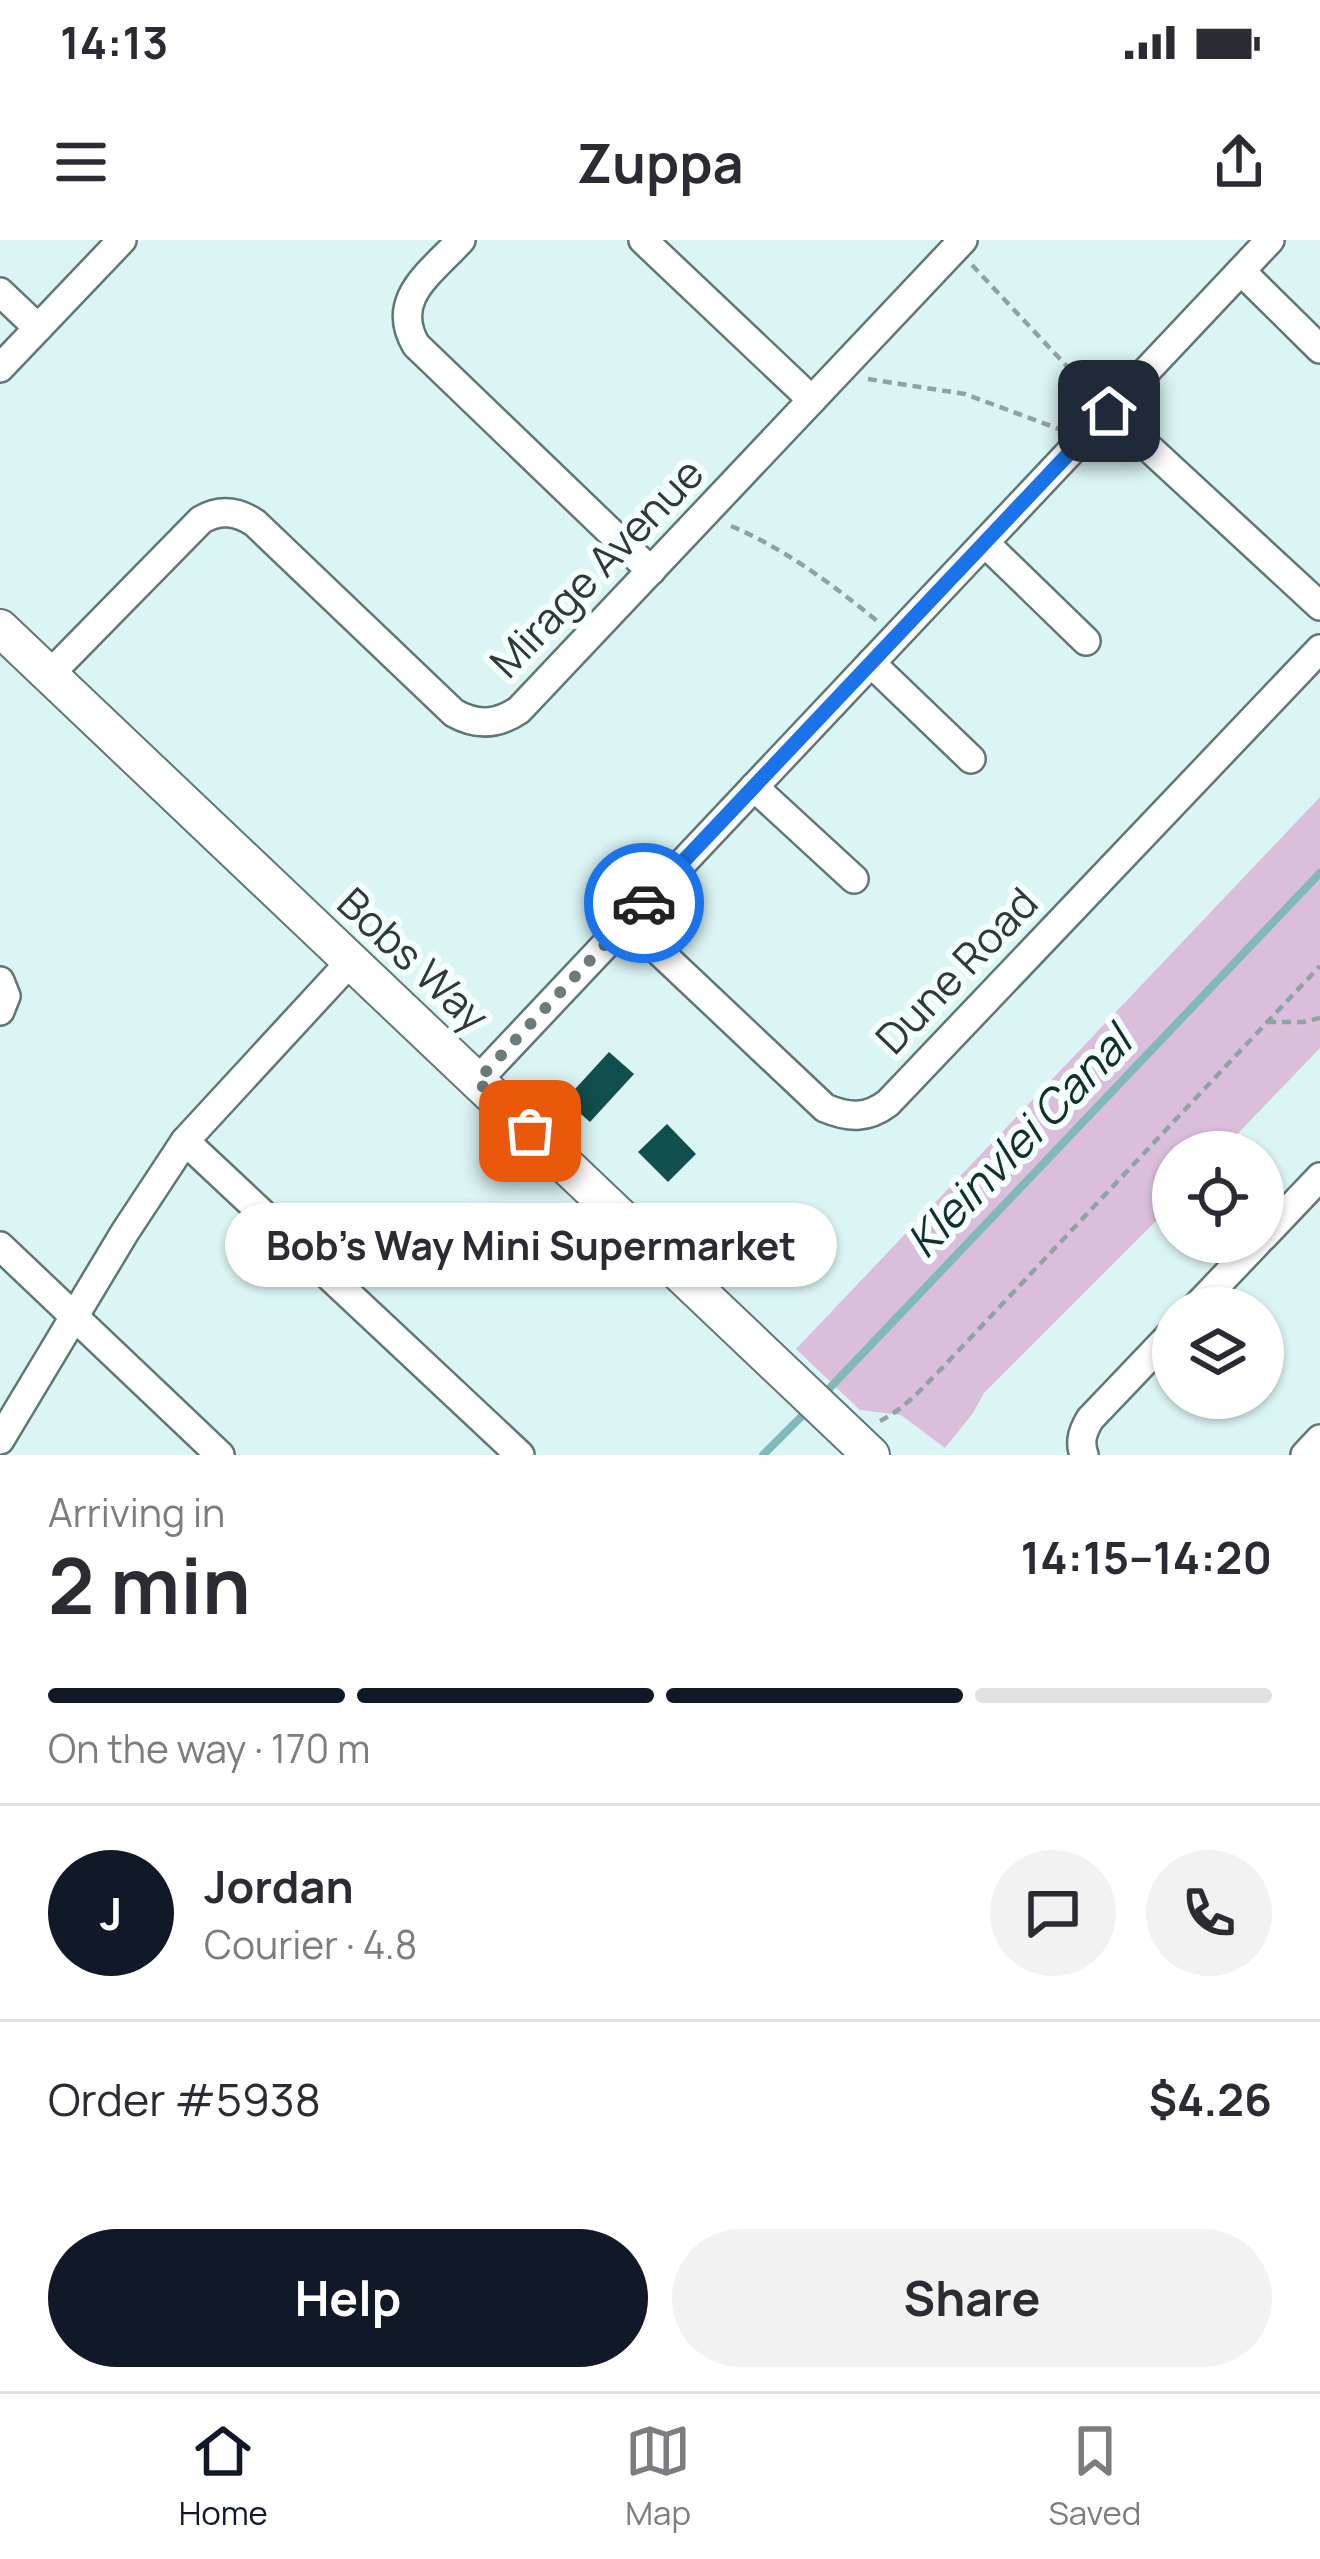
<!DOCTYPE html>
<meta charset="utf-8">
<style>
:root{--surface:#fff;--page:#f2f2f3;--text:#2b2b33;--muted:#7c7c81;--line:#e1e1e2;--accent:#111827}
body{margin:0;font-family:Manrope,sans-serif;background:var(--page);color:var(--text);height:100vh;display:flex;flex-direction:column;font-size:45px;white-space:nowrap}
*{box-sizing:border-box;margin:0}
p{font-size:39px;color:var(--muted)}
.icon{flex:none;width:66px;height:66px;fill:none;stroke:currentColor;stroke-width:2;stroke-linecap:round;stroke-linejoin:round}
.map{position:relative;height:1215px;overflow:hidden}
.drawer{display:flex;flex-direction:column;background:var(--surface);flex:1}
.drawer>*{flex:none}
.tools{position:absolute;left:1152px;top:891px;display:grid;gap:24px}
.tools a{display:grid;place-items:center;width:132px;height:132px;border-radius:50%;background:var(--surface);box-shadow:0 3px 9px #0004;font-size:60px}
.pin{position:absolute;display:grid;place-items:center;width:102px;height:102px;color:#fff;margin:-51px;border-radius:24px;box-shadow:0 6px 18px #0006}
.courier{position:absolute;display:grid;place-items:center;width:120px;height:120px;margin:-60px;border:9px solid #1a73e8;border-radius:50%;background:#fff;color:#222;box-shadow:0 3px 15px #0007}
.bubble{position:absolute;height:84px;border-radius:42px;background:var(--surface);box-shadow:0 3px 9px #0004;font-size:39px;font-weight:700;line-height:84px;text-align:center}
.headline em{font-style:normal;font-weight:700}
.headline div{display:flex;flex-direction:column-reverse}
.headline{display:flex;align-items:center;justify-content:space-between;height:204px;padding:0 48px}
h1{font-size:78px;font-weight:700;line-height:90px}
.bar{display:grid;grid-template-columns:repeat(4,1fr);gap:18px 12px;align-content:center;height:144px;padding:0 48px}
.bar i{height:15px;border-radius:9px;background:var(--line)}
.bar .selected{background:var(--accent)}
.bar p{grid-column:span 4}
.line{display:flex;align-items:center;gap:30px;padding:0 48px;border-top:3px solid var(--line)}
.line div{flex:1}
.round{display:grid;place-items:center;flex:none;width:126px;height:126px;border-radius:63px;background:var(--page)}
.action{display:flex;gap:24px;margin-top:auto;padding:24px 48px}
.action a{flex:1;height:138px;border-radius:72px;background:var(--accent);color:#fff;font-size:48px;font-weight:700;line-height:138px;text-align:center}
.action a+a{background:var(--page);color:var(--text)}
.status{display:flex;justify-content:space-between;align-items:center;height:84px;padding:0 60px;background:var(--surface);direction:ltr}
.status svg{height:33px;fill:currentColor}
header{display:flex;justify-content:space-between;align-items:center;height:156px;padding:0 48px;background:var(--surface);font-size:54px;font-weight:700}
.tabs{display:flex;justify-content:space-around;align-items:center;height:168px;border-top:3px solid var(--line);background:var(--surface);font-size:33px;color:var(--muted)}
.tabs a{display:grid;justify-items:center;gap:6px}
.tabs .selected{color:var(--accent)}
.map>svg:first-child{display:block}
</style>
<div class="status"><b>14:13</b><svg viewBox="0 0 49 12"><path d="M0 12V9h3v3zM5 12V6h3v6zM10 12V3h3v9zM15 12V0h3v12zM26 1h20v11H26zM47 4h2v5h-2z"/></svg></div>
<header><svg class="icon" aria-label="menu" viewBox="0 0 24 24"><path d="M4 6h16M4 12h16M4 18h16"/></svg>Zuppa<svg class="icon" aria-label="share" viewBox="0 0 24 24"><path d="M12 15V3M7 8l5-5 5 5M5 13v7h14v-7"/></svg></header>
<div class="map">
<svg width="1320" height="1215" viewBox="0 0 1320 1215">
<rect width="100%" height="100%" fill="#dbf5f4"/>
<path fill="#dbbddc" d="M1320,557V808L1220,912H1173V964L984,1153L973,1173L945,1208L901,1175L860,1170L796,1109Z"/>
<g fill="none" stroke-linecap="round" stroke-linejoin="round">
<g stroke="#80b9b8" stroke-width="8">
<path d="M825,1153L1320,633"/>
<path d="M763,1215L810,1168"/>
</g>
</g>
<g fill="#114e4e">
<path d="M609,812L634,834L590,882L565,860Z"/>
<path d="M667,884L696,914L668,942L638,912Z"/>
</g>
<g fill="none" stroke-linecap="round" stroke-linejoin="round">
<g stroke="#5f7776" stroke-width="32">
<g id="minor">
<path d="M461,0C431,33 389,59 416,105L651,331"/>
<path d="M643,0L812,160"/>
<path d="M1241,31L1320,109"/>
<path d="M0,52L38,88"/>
<path d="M0,128L122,0"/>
<path d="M1109,171L1320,366"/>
<path d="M985,303L1086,401"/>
<path d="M871,423L971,519"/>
<path d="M49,435L201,280C220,269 237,271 255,283L454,473C477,486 497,485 519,470L963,0"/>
<path d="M754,547L854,639"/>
<path d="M627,681L825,868C849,878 867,879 888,863L1320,409"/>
<path d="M0,741L6,756L0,771"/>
<path d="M477,841L1270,0"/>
<path d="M185,901L520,1215"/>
<path d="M1263,997L1320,937"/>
<path d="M0,1006L220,1215"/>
<path d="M1195,1068L1258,1002"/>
<path d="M0,1200L125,992L185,901L351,721"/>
<path d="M1084,1215C1079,1201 1083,1191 1090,1179L1173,1092"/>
<path d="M1305,1215L1320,1199"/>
</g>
</g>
<g stroke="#5f7776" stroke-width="40">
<path id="tertiary" d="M0,388L871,1215"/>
</g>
<g stroke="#8fa3a2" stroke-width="4.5" stroke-dasharray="9 6" stroke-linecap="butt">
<path d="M972,25L1092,153"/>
<path d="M868,139L965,154L1059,189"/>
<path d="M731,286C785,309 832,344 877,381"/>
<path d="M1267,782H1303L1320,778"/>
<path d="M880,1181C906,1168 924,1146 944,1126L1320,726"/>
</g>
<use href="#minor" stroke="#fff" stroke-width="27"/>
<use href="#tertiary" stroke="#fff" stroke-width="36"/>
</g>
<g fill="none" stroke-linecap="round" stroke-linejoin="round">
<path stroke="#6b7b7a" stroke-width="12" stroke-dasharray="0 21.6" d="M530,891L477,841L644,663"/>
<path stroke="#1a73e8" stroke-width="15" d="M644,663L1109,171"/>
</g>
<g text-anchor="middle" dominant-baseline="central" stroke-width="12" stroke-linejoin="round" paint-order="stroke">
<g font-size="42" fill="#2e3938" stroke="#f4fffe">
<text transform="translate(596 327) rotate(-46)">Mirage Avenue</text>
<text transform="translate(414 719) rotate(43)">Bobs Way</text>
<text transform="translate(956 730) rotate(-46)">Dune Road</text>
</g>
<g font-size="45" font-style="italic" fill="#112f2f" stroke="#f4fffe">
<text transform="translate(1018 901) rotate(-46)">Kleinvlei Canal</text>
</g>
</g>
</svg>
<div class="tools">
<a><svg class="icon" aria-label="locate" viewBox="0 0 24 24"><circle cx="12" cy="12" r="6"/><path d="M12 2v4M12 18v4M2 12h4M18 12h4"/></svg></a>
<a><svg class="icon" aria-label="layers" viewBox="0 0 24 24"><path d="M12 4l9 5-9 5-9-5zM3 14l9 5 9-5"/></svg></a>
</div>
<div class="pin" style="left:530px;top:891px;background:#ea580c"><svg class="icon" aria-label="bag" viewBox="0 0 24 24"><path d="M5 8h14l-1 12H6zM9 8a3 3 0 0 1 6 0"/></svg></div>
<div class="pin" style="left:1109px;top:171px;background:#1f2937"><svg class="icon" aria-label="home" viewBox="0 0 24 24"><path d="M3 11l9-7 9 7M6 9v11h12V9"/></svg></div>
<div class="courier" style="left:644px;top:663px"><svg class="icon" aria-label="car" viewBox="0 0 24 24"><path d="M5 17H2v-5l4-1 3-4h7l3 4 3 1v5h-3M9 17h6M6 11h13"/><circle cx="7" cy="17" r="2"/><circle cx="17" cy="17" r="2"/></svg></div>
<div class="bubble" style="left:225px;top:963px;width:612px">Bob's Way Mini Supermarket</div>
</div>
<section class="drawer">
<div class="headline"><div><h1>2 min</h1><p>Arriving in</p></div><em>14:15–14:20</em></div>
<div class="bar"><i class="selected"></i><i class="selected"></i><i class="selected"></i><i></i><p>On the way · 170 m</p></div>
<div class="line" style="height:216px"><b class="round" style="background:var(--accent);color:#fff">J</b><div><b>Jordan</b><p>Courier · 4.8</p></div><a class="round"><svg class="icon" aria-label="chat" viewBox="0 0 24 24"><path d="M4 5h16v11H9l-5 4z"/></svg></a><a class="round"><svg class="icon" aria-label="phone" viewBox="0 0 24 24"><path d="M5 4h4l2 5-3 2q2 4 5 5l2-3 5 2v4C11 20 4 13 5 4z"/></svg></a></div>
<div class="line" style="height:156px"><div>Order #5938</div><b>$4.26</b></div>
<div class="action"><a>Help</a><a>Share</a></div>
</section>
<nav class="tabs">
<a class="selected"><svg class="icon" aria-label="home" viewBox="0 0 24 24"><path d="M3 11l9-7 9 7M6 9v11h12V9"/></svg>Home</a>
<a><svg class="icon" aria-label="map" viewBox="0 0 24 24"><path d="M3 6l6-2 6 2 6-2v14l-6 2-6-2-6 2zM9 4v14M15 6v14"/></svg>Map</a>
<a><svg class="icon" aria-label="saved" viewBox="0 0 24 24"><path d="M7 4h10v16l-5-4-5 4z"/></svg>Saved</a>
</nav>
